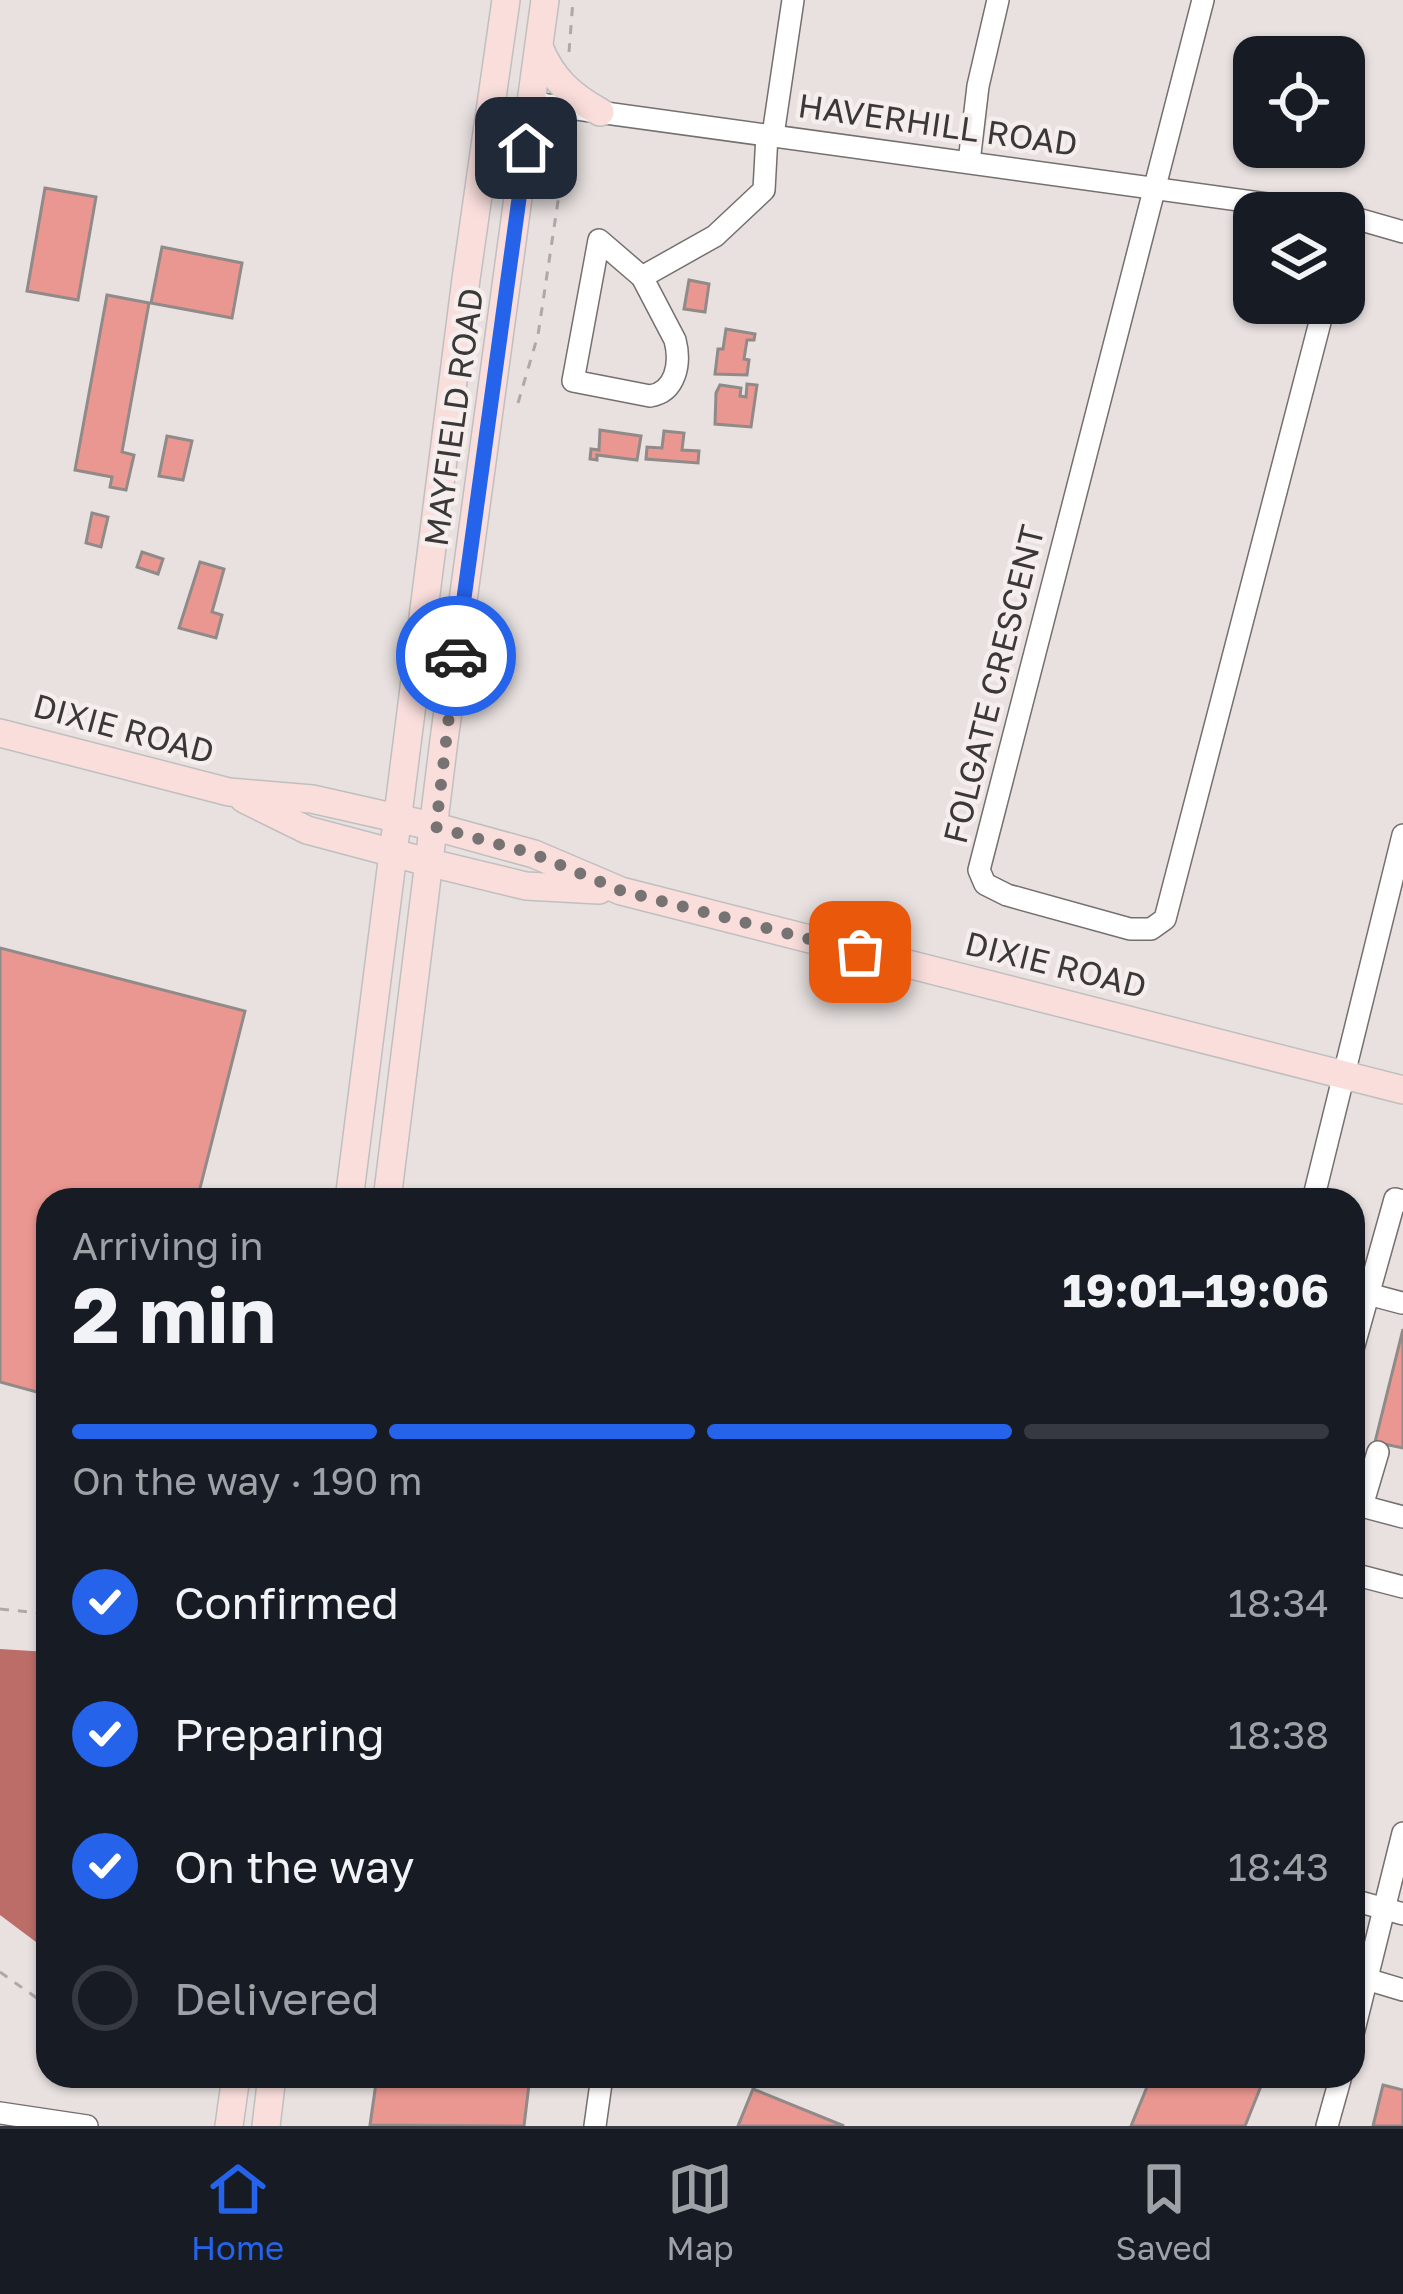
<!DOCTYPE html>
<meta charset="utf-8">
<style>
:root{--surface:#171b24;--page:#20242c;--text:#f1f3f6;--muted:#9ea1a6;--line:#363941;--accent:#2563eb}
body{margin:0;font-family:"Golos Text",sans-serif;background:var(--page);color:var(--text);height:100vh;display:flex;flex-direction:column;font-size:45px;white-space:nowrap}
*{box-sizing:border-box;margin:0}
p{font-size:39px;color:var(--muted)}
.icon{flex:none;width:66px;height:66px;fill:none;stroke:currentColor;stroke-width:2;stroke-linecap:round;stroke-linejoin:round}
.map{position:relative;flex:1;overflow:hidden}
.side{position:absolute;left:36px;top:1188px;width:1329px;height:900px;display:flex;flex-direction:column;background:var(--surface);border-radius:36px;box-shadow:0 3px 9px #0004}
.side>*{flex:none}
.controls{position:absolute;left:1233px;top:36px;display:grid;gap:24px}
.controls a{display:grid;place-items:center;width:132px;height:132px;border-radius:24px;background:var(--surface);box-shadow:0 3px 9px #0004;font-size:60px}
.pin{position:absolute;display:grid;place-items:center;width:102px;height:102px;color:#fff;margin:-51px;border-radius:24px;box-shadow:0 6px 18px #0006}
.courier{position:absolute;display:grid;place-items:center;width:120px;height:120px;margin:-60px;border:9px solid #2563eb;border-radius:50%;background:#fff;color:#222;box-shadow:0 3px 15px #0007}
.overview em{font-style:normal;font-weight:700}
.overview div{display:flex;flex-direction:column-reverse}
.overview{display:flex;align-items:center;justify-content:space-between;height:204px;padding:0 36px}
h1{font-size:78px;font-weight:700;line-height:90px}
.bar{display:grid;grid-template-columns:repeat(4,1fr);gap:18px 12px;align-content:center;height:144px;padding:0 36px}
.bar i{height:15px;border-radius:9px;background:var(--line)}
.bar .active{background:var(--accent)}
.bar p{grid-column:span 4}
ol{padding:0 36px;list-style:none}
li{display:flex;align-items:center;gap:36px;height:132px}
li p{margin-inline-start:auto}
li .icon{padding:12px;border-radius:50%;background:var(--accent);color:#fff;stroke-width:4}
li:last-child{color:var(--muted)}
li i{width:66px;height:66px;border:6px solid var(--line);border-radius:50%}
.dock{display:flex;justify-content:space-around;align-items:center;height:168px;border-top:3px solid var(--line);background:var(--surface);font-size:33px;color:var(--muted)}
.dock a{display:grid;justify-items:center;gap:6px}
.dock .active{color:var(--accent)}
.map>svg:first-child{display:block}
</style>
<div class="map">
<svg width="1403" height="2126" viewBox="0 0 1403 2126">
<rect width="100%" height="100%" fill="#e8e1e0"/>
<path fill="#bd6d68" d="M0,1649L48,1652V1951L0,1915Z"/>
<g fill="#eb9791" stroke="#908a89" stroke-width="3">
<path d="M45,188L96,197L78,300L27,291Z"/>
<path d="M162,247L242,263L232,318L151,303Z"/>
<path d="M689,280L709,284L705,312L684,309Z"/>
<path d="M107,295L149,303L122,452L134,455L126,490L110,487L112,477L75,470Z"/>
<path d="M726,329L755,334L754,340H747L744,359L749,360L747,375L715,374L718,349H723Z"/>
<path d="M747,384L757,385L751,427L715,424L716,393L720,385L741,388L740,396L746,397Z"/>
<path d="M600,430L641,436L637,460L597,455V460L590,459L591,449L599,450Z"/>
<path d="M664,431L684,433L682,450L699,451L698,463L646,459L647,447L662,448Z"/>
<path d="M167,436L192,441L183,480L159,476Z"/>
<path d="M92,513L108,517L101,547L86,543Z"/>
<path d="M142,552L163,559L158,574L137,567Z"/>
<path d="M200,562L224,569L212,612L222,615L216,638L179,628Z"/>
<path d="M0,948L245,1011L197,1200H48V1395L0,1382Z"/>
<path d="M1403,1329V1448L1375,1442Z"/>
<path d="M377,2076H530L524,2126L370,2125Z"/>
<path d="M1135,2076H1265L1245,2126H1131L1149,2082Z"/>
<path d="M1383,2085L1403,2090V2126H1373Z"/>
<path d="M753,2089L844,2126H738Z"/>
</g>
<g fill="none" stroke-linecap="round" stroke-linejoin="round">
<g stroke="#756f6e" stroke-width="24">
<g id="minor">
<path d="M1203,0L979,870L985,884L1007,895L1130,929H1151L1165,919L1325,303"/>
<path d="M533,103L1333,213"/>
<path d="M773,135L793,0"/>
<path d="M969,162L978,86L998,0"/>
<path d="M1344,215L1403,232"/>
<path d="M599,240L642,277L675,340C681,363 676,392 650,396L573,381Z"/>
<path d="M642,277L715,236L764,190L767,135"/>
<path d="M1313,1200L1403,835"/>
<path d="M1353,1290L1402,1303"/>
<path d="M1353,1349L1395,1199L1403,1201"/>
<path d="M1354,1504L1403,1517"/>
<path d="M1362,1506L1378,1452"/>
<path d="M1353,1574L1403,1587"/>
<path d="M1353,1900L1403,1914"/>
<path d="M1353,1975L1403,1990"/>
<path d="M1353,2034L1403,1833"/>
<path d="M0,2113L87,2126"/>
<path d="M595,2126L602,2076"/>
<path d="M1327,2126L1341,2076"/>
</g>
</g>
<g stroke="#c0bfbf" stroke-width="30">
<g id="major">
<path d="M539,47C552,79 571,96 600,112"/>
<path d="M0,733L229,792L312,799L436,827L534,854L621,891L1403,1090"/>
<path d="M244,799L307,830L431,863L526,886L599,890"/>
<path d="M349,1200L466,279L506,0"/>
<path d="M387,1200L444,740L545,0"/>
<path d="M229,2126L236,2076"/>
<path d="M266,2126L272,2076"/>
</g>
</g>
<g stroke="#aea9a8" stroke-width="3" stroke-dasharray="9 9" stroke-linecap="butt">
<path d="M569,52L573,0"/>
<path d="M518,403L538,335L564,161L575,148L569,139"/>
<path d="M0,1609L48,1614"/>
<path d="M0,1972L48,2006"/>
</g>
<use href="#minor" stroke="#fff" stroke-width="21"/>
<use href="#major" stroke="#f9dedc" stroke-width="27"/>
</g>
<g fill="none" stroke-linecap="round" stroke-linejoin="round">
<path stroke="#787373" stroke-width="12" stroke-dasharray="0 21.6" d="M456,656L436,827L534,854L622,891L860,952"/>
<path stroke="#2563eb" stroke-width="15" d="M456,656L526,148"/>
</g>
<g text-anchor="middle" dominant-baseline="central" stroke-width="9" stroke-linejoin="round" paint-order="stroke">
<g font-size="33" fill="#3b3838" stroke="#f5eeed">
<text transform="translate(938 124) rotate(8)">HAVERHILL ROAD</text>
<text transform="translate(453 417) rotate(-82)">MAYFIELD ROAD</text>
<text transform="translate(993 684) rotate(-76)">FOLGATE CRESCENT</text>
<text transform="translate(124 728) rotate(15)">DIXIE ROAD</text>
<text transform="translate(1056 964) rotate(14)">DIXIE ROAD</text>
</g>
</g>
</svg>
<div class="controls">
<a><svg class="icon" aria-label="locate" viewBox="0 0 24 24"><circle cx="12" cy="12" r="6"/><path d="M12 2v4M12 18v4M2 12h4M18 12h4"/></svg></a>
<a><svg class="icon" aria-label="layers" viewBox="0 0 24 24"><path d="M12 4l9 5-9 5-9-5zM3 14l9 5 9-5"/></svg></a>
</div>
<div class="pin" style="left:860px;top:952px;background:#ea580c"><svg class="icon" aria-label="bag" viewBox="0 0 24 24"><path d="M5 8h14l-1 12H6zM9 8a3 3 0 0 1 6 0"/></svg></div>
<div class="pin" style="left:526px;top:148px;background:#1f2937"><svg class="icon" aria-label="home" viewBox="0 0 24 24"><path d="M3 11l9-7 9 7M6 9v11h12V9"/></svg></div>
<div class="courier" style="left:456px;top:656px"><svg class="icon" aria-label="car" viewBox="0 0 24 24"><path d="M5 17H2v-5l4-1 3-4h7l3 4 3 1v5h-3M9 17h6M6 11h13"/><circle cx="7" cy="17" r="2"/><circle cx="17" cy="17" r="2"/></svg></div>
<section class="side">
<div class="overview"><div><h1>2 min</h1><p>Arriving in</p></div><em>19:01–19:06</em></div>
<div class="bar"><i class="active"></i><i class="active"></i><i class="active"></i><i></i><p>On the way · 190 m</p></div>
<ol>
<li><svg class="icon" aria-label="check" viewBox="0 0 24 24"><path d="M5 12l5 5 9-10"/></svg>Confirmed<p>18:34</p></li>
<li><svg class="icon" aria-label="check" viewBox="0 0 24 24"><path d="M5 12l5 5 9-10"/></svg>Preparing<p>18:38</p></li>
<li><svg class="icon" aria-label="check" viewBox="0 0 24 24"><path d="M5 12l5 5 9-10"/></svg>On the way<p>18:43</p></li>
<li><i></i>Delivered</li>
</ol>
</section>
</div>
<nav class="dock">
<a class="active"><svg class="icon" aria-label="home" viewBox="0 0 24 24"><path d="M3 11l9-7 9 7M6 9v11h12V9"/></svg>Home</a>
<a><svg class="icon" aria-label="map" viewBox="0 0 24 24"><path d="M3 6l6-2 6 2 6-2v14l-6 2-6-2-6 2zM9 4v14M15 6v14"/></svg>Map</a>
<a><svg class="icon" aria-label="saved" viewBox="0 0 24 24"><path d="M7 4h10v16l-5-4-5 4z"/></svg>Saved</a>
</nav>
